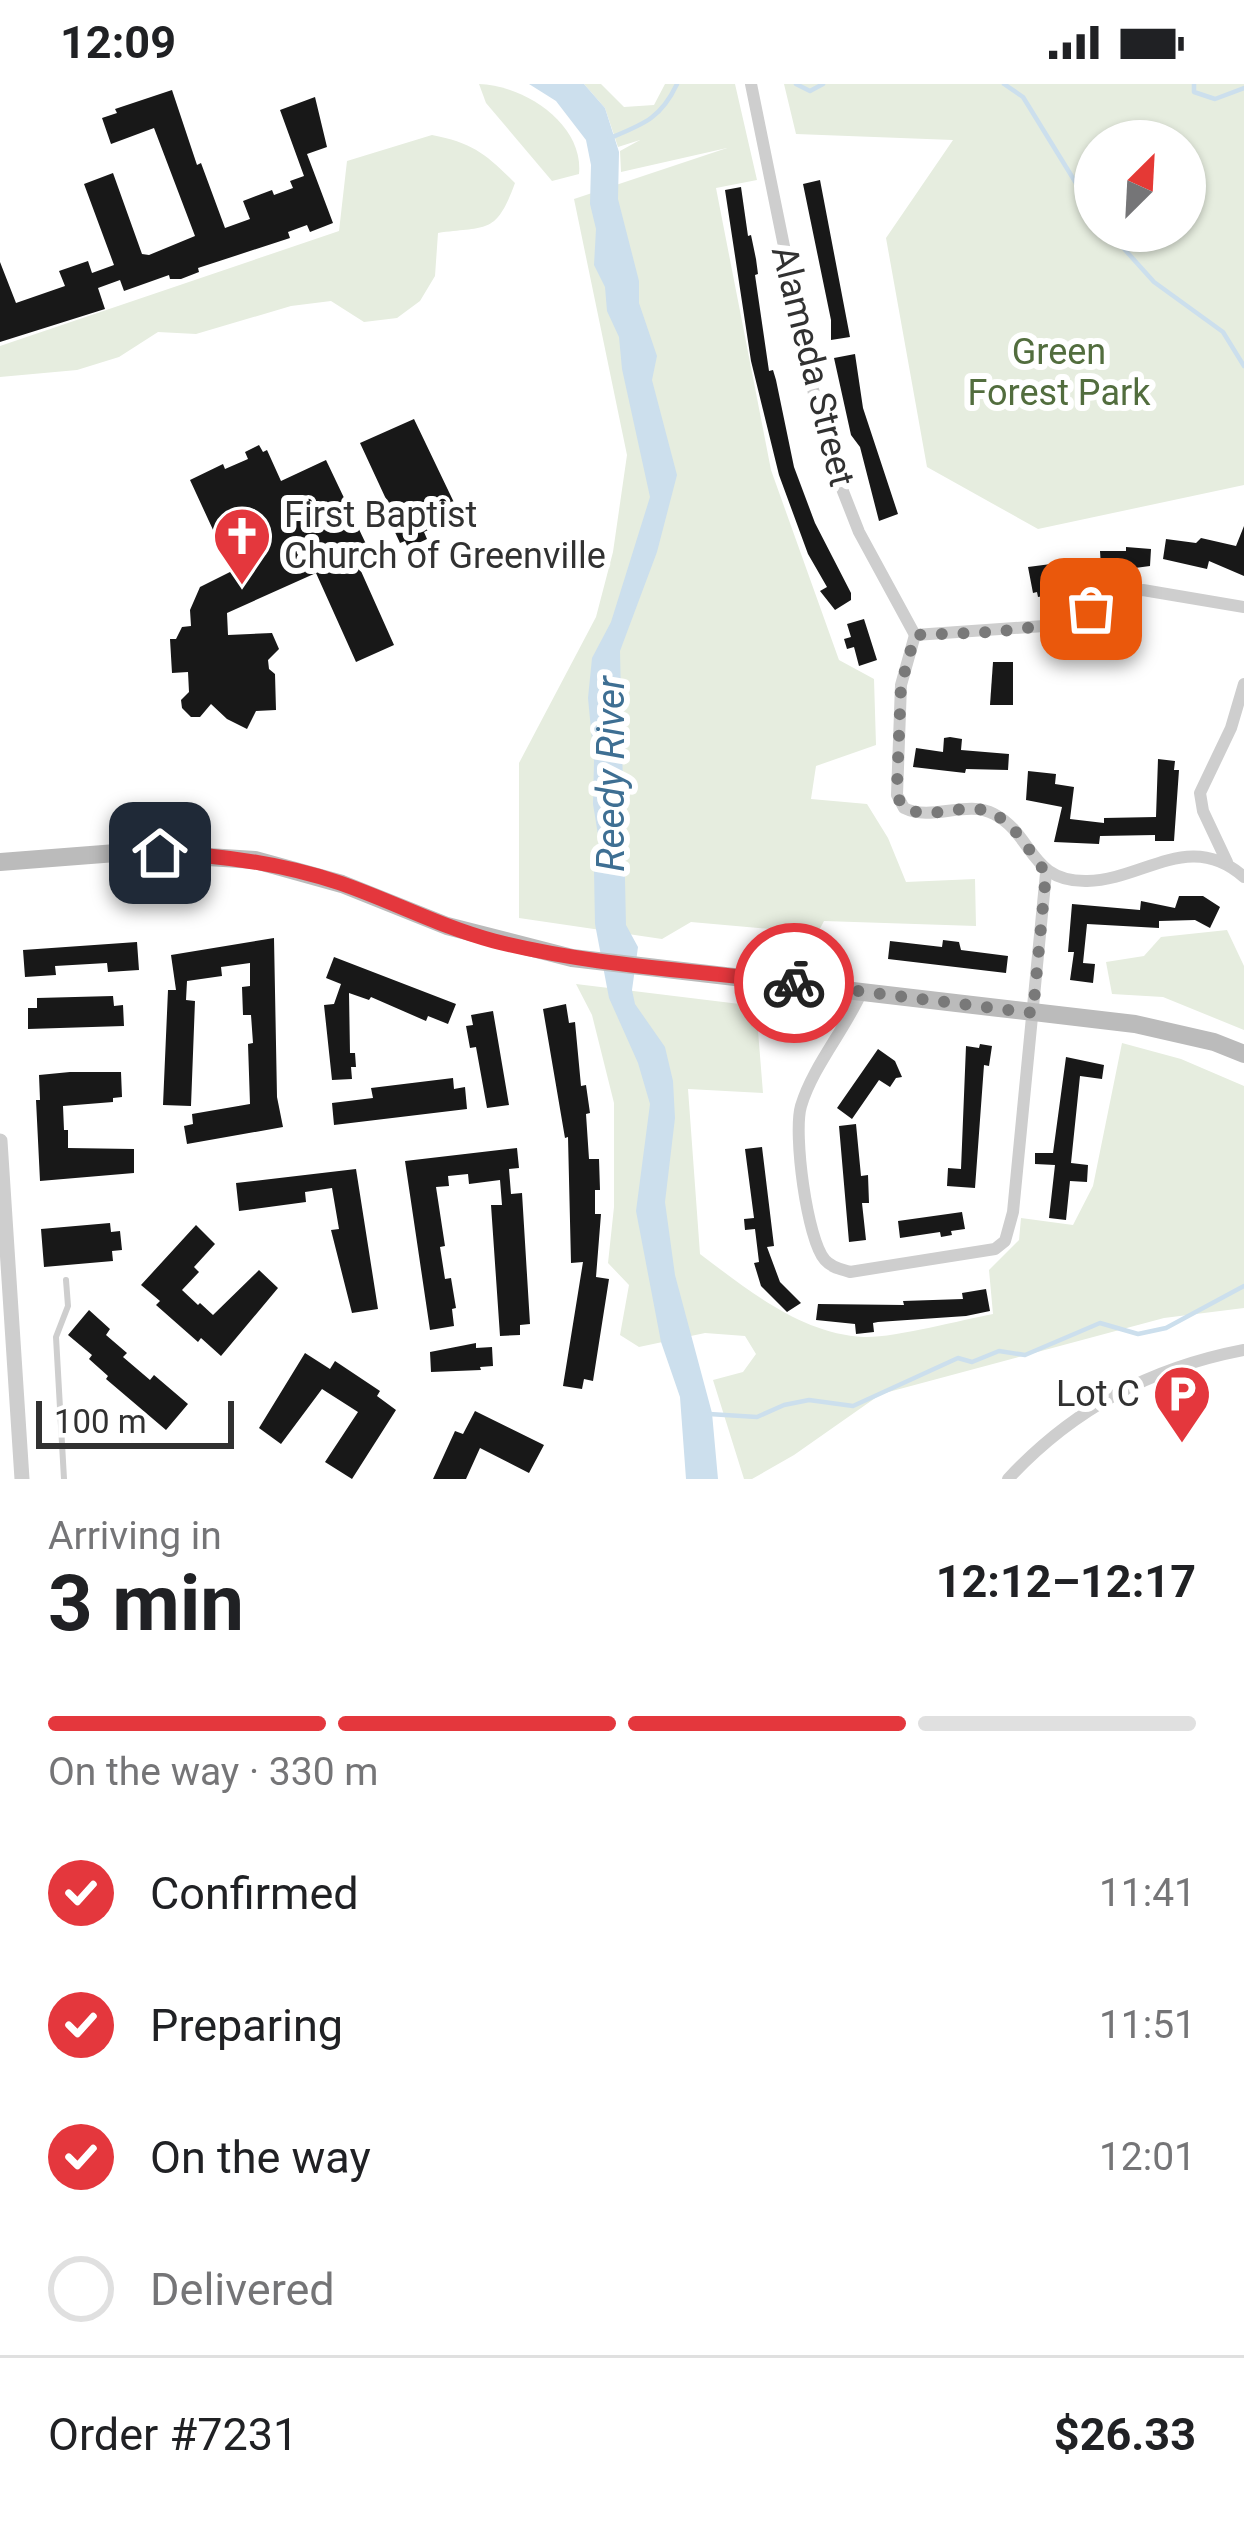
<!DOCTYPE html>
<meta charset="utf-8">
<style>
:root{--surface:#fff;--page:#f2f2f2;--text:#202124;--muted:#757577;--line:#e0e0e0;--accent:#e4373d}
body{margin:0;font-family:Roboto,sans-serif;background:var(--page);color:var(--text);height:100vh;display:flex;flex-direction:column;font-size:45px;white-space:nowrap}
*{box-sizing:border-box;margin:0}
p{font-size:39px;color:var(--muted)}
.icon{flex:none;width:66px;height:66px;fill:none;stroke:currentColor;stroke-width:2;stroke-linecap:round;stroke-linejoin:round}
.map{position:relative;height:1395px;overflow:hidden}
.details{display:flex;flex-direction:column;background:var(--surface);flex:1}
.details>*{flex:none}
.needle{width:78px;rotate:24deg}
.tools{position:absolute;left:1074px;top:36px;display:grid;gap:24px}
.tools a{display:grid;place-items:center;width:132px;height:132px;border-radius:50%;background:var(--surface);box-shadow:0 3px 9px #0004;font-size:60px}
.scale{position:absolute;left:36px;bottom:30px;width:198px;box-sizing:border-box;padding-left:12px;border:6px solid #313131;border-top:0;font-size:33px;line-height:42px;white-space:nowrap;color:#313131;-webkit-text-stroke:9px #fff;paint-order:stroke}
.pin{position:absolute;display:grid;place-items:center;width:102px;height:102px;color:#fff;margin:-51px;border-radius:24px;box-shadow:0 6px 18px #0006}
.courier{position:absolute;display:grid;place-items:center;width:120px;height:120px;margin:-60px;border:9px solid #e4373d;border-radius:50%;background:#fff;color:#222;box-shadow:0 3px 15px #0007}
.headline em{font-style:normal;font-weight:700}
.headline div{display:flex;flex-direction:column-reverse}
.headline{display:flex;align-items:center;justify-content:space-between;height:204px;padding:0 48px}
h1{font-size:78px;font-weight:700;line-height:90px}
.bar{display:grid;grid-template-columns:repeat(4,1fr);gap:18px 12px;align-content:center;height:144px;padding:0 48px}
.bar i{height:15px;border-radius:9px;background:var(--line)}
.bar .active{background:var(--accent)}
.bar p{grid-column:span 4}
.line{display:flex;align-items:center;gap:30px;padding:0 48px;border-top:3px solid var(--line)}
.line div{flex:1}
ol{padding:0 48px;list-style:none}
li{display:flex;align-items:center;gap:36px;height:132px}
li p{margin-inline-start:auto}
li .icon{padding:12px;border-radius:50%;background:var(--accent);color:#fff;stroke-width:4}
li:last-child{color:var(--muted)}
li i{width:66px;height:66px;border:6px solid var(--line);border-radius:50%}
.status{display:flex;justify-content:space-between;align-items:center;height:84px;padding:0 60px;background:var(--surface);direction:ltr}
.status svg{height:33px;fill:currentColor}
.map>svg:first-child{display:block}
</style>
<div class="status"><b>12:09</b><svg viewBox="0 0 49 12"><path d="M0 12V9h3v3zM5 12V6h3v6zM10 12V3h3v9zM15 12V0h3v12zM26 1h20v11H26zM47 4h2v5h-2z"/></svg></div>
<div class="map">
<svg width="1244" height="1395" viewBox="0 0 1244 1395">
<rect width="100%" height="100%" fill="#fff"/>
<g fill="#e6eddf" fill-rule="evenodd">
<path d="M479,0C524,1 584,40 579,90L552,97L486,19Z"/>
<path d="M584,0H601L624,23L654,21L665,0H735L757,96L716,104L771,386L839,576L874,595L876,661L816,682L811,715L867,720L888,754L906,798L975,795L976,842L824,837L803,877L771,845L691,838L662,855L519,834V679L596,533L613,468L627,371L574,115L727,64L621,88L620,67L640,56L618,63L605,24Z"/>
<path d="M784,0H1244V401L1038,445L927,383L886,154L953,56L796,50ZM1095,57H1185V147H1095Z"/>
<path d="M432,51C473,59 486,70 515,99C496,151 488,142 438,149L435,192L420,217L397,234L364,238L331,217L291,222L196,250L158,248L119,273L77,286L0,293V262L339,147L347,77Z"/>
<path d="M1227,846L1244,882V946L1163,913L1112,910L1106,878L1144,872L1161,853Z"/>
<path d="M576,900L756,922L763,1009L688,1005L700,1170C748,1206 801,1250 864,1253C894,1254 961,1236 993,1230L989,1186L1019,1156L1021,1134L1073,1141L1093,1102L1122,959L1181,975L1244,1002V1224L1164,1234L881,1310L794,1371L752,1395H744L713,1296L743,1288L756,1270L745,1252L705,1249L639,1263L620,1251L629,1201L608,1179L614,1123V1019L592,931Z"/>
</g>
<path fill="#ccdfed" d="M529,0H584L605,24L619,68L618,115L639,197V219L657,272L652,296L677,391L657,468L620,567L626,841L638,863L632,906L635,920L665,963L673,997L675,1034L665,1118L675,1191L712,1329L718,1395H686L680,1313L661,1258L636,1127L650,1020L638,979L609,914L595,840L594,787L599,757L593,720L594,677L588,614L592,574L611,538L650,413L622,285L619,253L607,227L605,203L594,181L596,145L590,120L591,81L586,56L556,17Z"/>
<g fill="none" stroke-linecap="round" stroke-linejoin="round">
<g stroke="#ccdfed" stroke-width="4.5">
<path d="M796,0L810,7L823,0"/>
<path d="M1004,0L1023,13L1095,130"/>
<path d="M1194,0V8L1215,15L1244,4"/>
<path d="M610,54C644,40 661,34 677,0"/>
<path d="M1108,147L1154,198L1223,248L1244,282"/>
<path d="M709,1330L757,1333L784,1321L809,1316L853,1322L958,1274L972,1278L999,1267L1025,1271L1100,1239L1138,1250L1166,1244L1244,1202"/>
</g>
</g>
<g fill="#181818">
<path d="M172,6L197,81L201,79L225,144L250,135L243,117L272,106L274,111L293,104L290,97L304,92L280,26L315,13L327,63L307,70L333,139L310,148L307,141L288,148L290,154L198,184L199,188L181,195H170L169,191L124,207L120,196L98,204L105,225L0,258V178L16,219L65,202L59,187L88,177L92,189L114,181L84,100L113,89L142,170L149,171L195,152L154,44L111,60L102,34L117,29L115,25Z"/>
<path d="M820,96L850,253L831,256V236L803,100Z"/>
<path d="M741,103L748,152L751,151L756,175L758,190L755,191L769,287L773,286L776,296L794,383L815,439L851,509V516L835,526L820,507L827,503L808,470L779,391L751,277L725,106Z"/>
<path d="M855,270L863,324L898,430L879,437L860,363L851,351L834,274Z"/>
<path d="M414,335L460,431L424,448L427,455L408,464L405,457L400,459L387,431L392,428L360,359Z"/>
<path d="M259,361L263,368L267,366L281,397L326,376L366,460L352,467L394,561L356,578L316,489L227,529L228,551L272,549L279,565L268,576L269,585L275,590L276,626L256,627L247,645L227,635L211,620L200,633H191L182,624L181,616L189,608L188,588L172,589L170,555H176L182,543L191,542L190,526L200,503L232,487L190,396L223,380L225,385L248,375L245,368Z"/>
<path d="M1244,442V492L1209,477L1207,485L1163,475L1166,455L1196,459L1201,454L1236,462Z"/>
<path d="M1126,463L1151,465L1150,482L1120,486L1101,483L1100,467H1126Z"/>
<path d="M1078,476L1087,499L1061,509L1038,513L1037,508L1033,509L1028,483L1051,480L1052,486Z"/>
<path d="M864,535L877,576L859,582L854,563L847,565L844,555L851,553L847,540Z"/>
<path d="M993,578H1013V621H990Z"/>
<path d="M950,653L962,655L961,666L1009,670L1008,686L966,685L965,689L913,683L916,664L943,668L944,654Z"/>
<path d="M1158,675L1175,677L1174,686H1179L1174,757H1155V751L1100,752L1099,760L1054,758L1062,723L1026,716L1028,687L1056,690L1055,700L1074,703L1070,735L1104,739V734L1156,733Z"/>
<path d="M1179,812H1203L1220,823L1210,844L1195,836L1159,837V844L1087,840L1083,879L1095,880L1093,899L1070,896L1074,868H1068L1072,820L1140,826L1141,817L1175,824Z"/>
<path d="M274,854L277,1013L283,1043L187,1060L184,1042L193,1040L192,1030L250,1020L248,960L253,959L251,931H243L242,903L250,902V879L221,883L222,892L187,897L186,916L195,917L191,1022L163,1021L168,906H176L171,871Z"/>
<path d="M943,856L959,858L961,866L1008,872L1006,889L888,875L890,857L942,863Z"/>
<path d="M137,858L139,886L108,888L107,879L55,882L56,891L25,893L23,866Z"/>
<path d="M334,873L456,920L448,940L428,932L426,937L371,913L369,916L349,909L350,969H355L356,983H351L352,995L332,996L324,921L334,920L341,900L326,894Z"/>
<path d="M113,912L114,922L123,921L124,942L28,945V924H37V914Z"/>
<path d="M566,920L569,939L575,938L581,1002L586,1001L590,1029L586,1030L589,1075H599L600,1106H595V1130H601L596,1193L609,1195L593,1297L584,1295L582,1305L563,1302L583,1178L571,1179L568,1053L565,1054L543,925Z"/>
<path d="M493,927L509,1021L487,1024L476,963L470,964L466,942L473,941L471,931Z"/>
<path d="M980,960L992,962L989,982L984,981L975,1104L947,1102L948,1084L961,1085L966,962L979,964Z"/>
<path d="M878,965L895,977L902,993L896,994L890,1003L879,996L852,1035L837,1024Z"/>
<path d="M1066,973L1104,981L1102,995L1080,992L1071,1079L1088,1081L1087,1098L1070,1097L1066,1136L1049,1134L1055,1081L1035,1080V1069H1053Z"/>
<path d="M70,988H121L122,1013L113,1014V1018L63,1022L64,1046H68V1064L134,1065V1089L40,1097L36,1016H40L39,991Z"/>
<path d="M453,994L454,1005L465,1003L467,1025L334,1041L332,1019L373,1014L371,1004Z"/>
<path d="M856,1040L861,1092L868,1091L869,1119H862L866,1156L849,1158L839,1042Z"/>
<path d="M762,1063L774,1162L767,1163L780,1198L801,1219L787,1228L761,1202L754,1179L759,1178L755,1145L745,1146L744,1135L754,1134L745,1065Z"/>
<path d="M517,1064L519,1084L509,1085L511,1110L522,1109L530,1240L520,1241V1251L500,1252L491,1121H502L500,1096L469,1100L468,1090L448,1092L449,1102L436,1103L445,1162L440,1163L445,1195L451,1194L456,1224L452,1225L454,1242L430,1246L405,1077Z"/>
<path d="M356,1085L378,1225L352,1229L331,1146L339,1145L332,1104L305,1108L306,1118L239,1127L236,1099Z"/>
<path d="M962,1128L965,1145L951,1147L952,1151L941,1153L940,1148L900,1154L898,1137Z"/>
<path d="M110,1139L111,1148L120,1147L122,1166L112,1167L113,1177L44,1183L41,1145Z"/>
<path d="M196,1141L215,1160L194,1183L199,1188L182,1206L198,1221L200,1219L213,1231L259,1186L278,1204L221,1272L201,1254L198,1258L156,1221L160,1217L141,1201Z"/>
<path d="M986,1205L990,1227L966,1232L878,1238L873,1239L874,1248L856,1250L855,1240L816,1236L818,1220L904,1221L903,1217L963,1215L962,1209Z"/>
<path d="M89,1226L110,1245L106,1251L127,1269L123,1273L150,1296L154,1291L188,1320L166,1346L106,1295L108,1292L89,1275L92,1271L68,1251Z"/>
<path d="M476,1259V1264L492,1263L493,1282L480,1283L481,1286L431,1288L430,1268Z"/>
<path d="M305,1269L330,1285L335,1277L380,1307L377,1312L396,1326L352,1395L325,1378L358,1328L322,1305L281,1360L259,1344Z"/>
<path d="M475,1327L544,1361L529,1389L480,1364L466,1395H433L455,1347L463,1350Z"/>
</g>
<g fill="none" stroke-linecap="round" stroke-linejoin="round">
<path stroke="#cecece" stroke-width="6" d="M64,1395L56,1253L68,1222L66,1196"/>
<g stroke="#cecece" stroke-width="12">
<path d="M751,0L824,359L859,448L915,551"/>
<path d="M915,551L901,601L897,711L904,724C932,738 967,715 994,730C1034,751 1029,798 1087,797C1144,796 1190,745 1244,793"/>
<path d="M915,551L1044,542L1071,534L1115,512L1143,506L1244,523"/>
<path d="M1227,778L1203,727L1200,709L1231,644L1244,600"/>
<path d="M862,907C845,946 813,982 801,1022C793,1049 807,1156 825,1176C832,1184 841,1185 850,1188L995,1165L1005,1157L1013,1128L1046,789"/>
<path d="M1008,1395C1073,1325 1150,1284 1244,1266"/>
</g>
<path stroke="#cecece" stroke-width="15" d="M0,1057L22,1395"/>
<path stroke="#bbb" stroke-width="18" d="M0,778L129,768L255,776L342,800L447,842L572,874L1135,940L1214,958L1244,970"/>
</g>
<g fill="none" stroke-linecap="round" stroke-linejoin="round">
<path stroke="#797979" stroke-width="12" stroke-dasharray="0 21.6" d="M794,899L1033,929L1046,789C1031,770 1016,741 994,730C965,714 927,742 900,720L897,702L901,601L915,551C974,548 1036,551 1091,525"/>
<path stroke="#e4373d" stroke-width="15" d="M160,769C222,771 280,779 340,799C392,817 441,843 494,857C592,882 694,886 794,899"/>
</g>
<defs>
<g id="church-pin" transform="scale(3)"><path d="M0 17L-7.5 6A9.5 9.5 0 1 1 7.5 6Z" fill="#e4373d" stroke="#fff"/><path d="M-1.2-6h2.4v3.5h3.3v2.4h-3.3V6h-2.4V-.1h-3.3v-2.4h3.3Z" fill="#fff"/></g>
<g id="parking-pin" transform="scale(3)"><path d="M0 17L-7.5 6A9.5 9.5 0 1 1 7.5 6Z" fill="#e4373d" stroke="#fff"/><path d="M-3.5-5.5H1a3.5 3.5 0 0 1 0 7H-1V5.5H-3.5ZM-1-3.4V-.6H.8a1.4 1.4 0 0 0 0-2.8Z" fill="#fff"/></g>
</defs>
<g fill-rule="evenodd">
<use href="#church-pin" x="242" y="452"/>
<use href="#parking-pin" x="1182" y="1310"/>
</g>
<g text-anchor="middle" dominant-baseline="central" stroke-width="12" stroke-linejoin="round" paint-order="stroke">
<g font-size="36" fill="#526d3e" stroke="#fff">
<text x="1059" y="268">Green<tspan x="1059" dy="41">Forest Park</tspan></text>
</g>
<g font-size="36" fill="#313131" stroke="#fff">
<text transform="translate(813 282) rotate(76)">Alameda Street</text>
</g>
<g font-size="36" fill="#313131" stroke="#fff" text-anchor="start">
<text x="284" y="431">First Baptist<tspan x="284" dy="41">Church of Greenville</tspan></text>
<text x="1140" y="1310" text-anchor="end">Lot C</text>
</g>
<g font-size="39" font-style="italic" fill="#3e6f93" stroke="#fff">
<text transform="translate(611 690) rotate(-90)">Reedy River</text>
</g>
</g>
</svg>
<div class="tools">
<a><svg class="needle" viewBox="-14 -14 28 28"><path d="M0-13l5 13h-10z" fill="#e53935"/><path d="M0 13l5-13h-10z" fill="#757577"/></svg></a>
</div>
<div class="scale">100 m</div>
<div class="pin" style="left:1091px;top:525px;background:#ea580c"><svg class="icon" aria-label="bag" viewBox="0 0 24 24"><path d="M5 8h14l-1 12H6zM9 8a3 3 0 0 1 6 0"/></svg></div>
<div class="pin" style="left:160px;top:769px;background:#1f2937"><svg class="icon" aria-label="home" viewBox="0 0 24 24"><path d="M3 11l9-7 9 7M6 9v11h12V9"/></svg></div>
<div class="courier" style="left:794px;top:899px"><svg class="icon" aria-label="bike" viewBox="0 0 24 24"><circle cx="6" cy="16" r="4"/><circle cx="18" cy="16" r="4"/><path d="M6 16l4-8h5l3 8M10 8l3 8H6M13 5h3"/></svg></div>
</div>
<section class="details">
<div class="headline"><div><h1>3 min</h1><p>Arriving in</p></div><em>12:12–12:17</em></div>
<div class="bar"><i class="active"></i><i class="active"></i><i class="active"></i><i></i><p>On the way · 330 m</p></div>
<ol>
<li><svg class="icon" aria-label="check" viewBox="0 0 24 24"><path d="M5 12l5 5 9-10"/></svg>Confirmed<p>11:41</p></li>
<li><svg class="icon" aria-label="check" viewBox="0 0 24 24"><path d="M5 12l5 5 9-10"/></svg>Preparing<p>11:51</p></li>
<li><svg class="icon" aria-label="check" viewBox="0 0 24 24"><path d="M5 12l5 5 9-10"/></svg>On the way<p>12:01</p></li>
<li><i></i>Delivered</li>
</ol>
<div class="line" style="height:156px"><div>Order #7231</div><b>$26.33</b></div>
</section>
